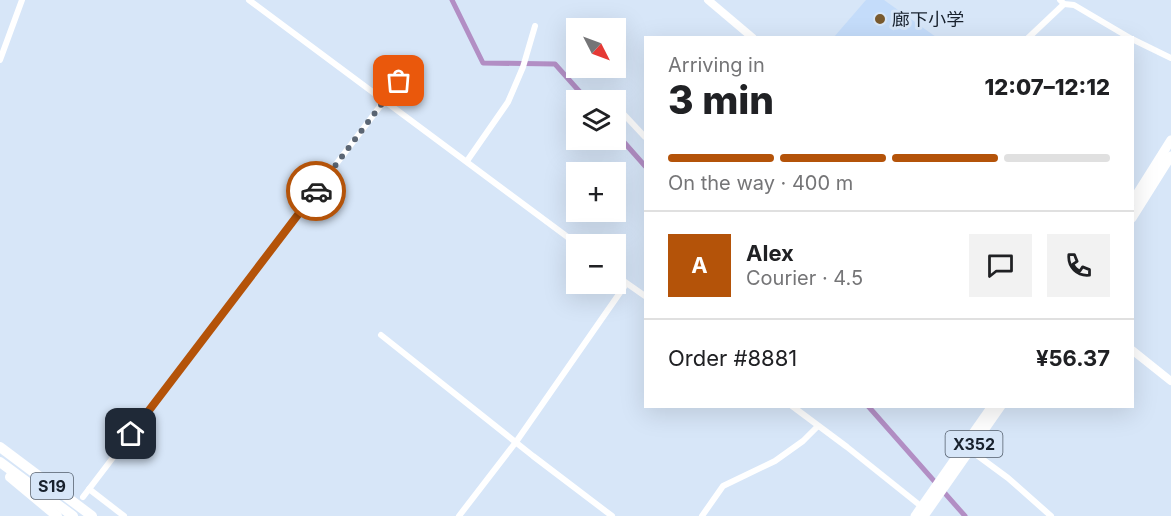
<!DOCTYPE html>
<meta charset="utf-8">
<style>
:root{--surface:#fff;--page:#f2f2f2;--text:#202124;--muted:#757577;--line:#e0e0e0;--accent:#b45309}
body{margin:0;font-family:Inter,"Noto Sans SC",sans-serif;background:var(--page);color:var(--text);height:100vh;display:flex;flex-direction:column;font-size:22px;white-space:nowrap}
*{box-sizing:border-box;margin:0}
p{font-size:20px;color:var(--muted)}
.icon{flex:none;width:33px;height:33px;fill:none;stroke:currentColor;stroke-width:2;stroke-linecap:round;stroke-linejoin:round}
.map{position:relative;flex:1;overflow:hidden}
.side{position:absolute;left:644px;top:36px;width:490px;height:372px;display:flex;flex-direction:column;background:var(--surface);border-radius:0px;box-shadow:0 6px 24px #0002}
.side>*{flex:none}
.needle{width:39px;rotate:132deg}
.buttons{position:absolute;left:566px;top:18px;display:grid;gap:12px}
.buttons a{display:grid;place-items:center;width:60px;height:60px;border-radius:0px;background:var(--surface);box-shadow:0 6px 24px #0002;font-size:30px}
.pin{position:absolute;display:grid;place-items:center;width:51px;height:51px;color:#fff;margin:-26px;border-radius:12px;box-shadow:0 3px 9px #0006}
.courier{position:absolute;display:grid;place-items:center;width:60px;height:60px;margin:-30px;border:4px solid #b45309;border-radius:50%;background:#fff;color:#222;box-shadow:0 2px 8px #0007}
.headline em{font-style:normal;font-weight:800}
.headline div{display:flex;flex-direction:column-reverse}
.headline{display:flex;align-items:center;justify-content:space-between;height:102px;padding:0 24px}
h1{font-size:39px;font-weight:800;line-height:45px}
.bar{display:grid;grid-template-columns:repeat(4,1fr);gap:9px 6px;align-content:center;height:72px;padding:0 24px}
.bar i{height:8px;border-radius:4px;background:var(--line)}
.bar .on{background:var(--accent)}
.bar p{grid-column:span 4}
.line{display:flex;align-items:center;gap:15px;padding:0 24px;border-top:2px solid var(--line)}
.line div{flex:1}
.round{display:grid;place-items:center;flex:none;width:63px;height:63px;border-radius:0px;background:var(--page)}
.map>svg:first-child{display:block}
</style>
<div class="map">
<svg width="1171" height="516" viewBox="0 0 1171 516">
<rect width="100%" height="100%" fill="#d7e6f8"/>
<path fill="#c4dcfa" d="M866,0H884L936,37H834Z"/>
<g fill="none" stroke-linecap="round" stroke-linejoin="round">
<g stroke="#b28ec4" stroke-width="5">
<path d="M452,0L483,63L555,64L587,100"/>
<path d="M615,132L645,166"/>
<path d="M868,406L965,516"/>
</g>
<g stroke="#fff" stroke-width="6">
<path d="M249,0L577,244"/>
<path d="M1060,0L1064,4L1074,5L1130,38"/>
<path d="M1028,38L1064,4"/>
<path d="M1132,39L1171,58"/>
<path d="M0,60L22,0"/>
<path d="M617,107L645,137"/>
<path d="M467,161L508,102L523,67L535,26"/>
<path d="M615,275L645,296"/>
<path d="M381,335L533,456L612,516"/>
<path d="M792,406L847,447L922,507"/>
<path d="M970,450L1008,478L1051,516"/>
<path d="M89,489L124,516"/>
<path d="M83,497L413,63"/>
<path d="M459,516L516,442L626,284"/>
<path d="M702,516L723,486L775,461L803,441L818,426"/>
</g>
<g stroke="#fff" stroke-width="8">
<path d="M708,0L753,38"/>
<path d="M1132,350L1171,381"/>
</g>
<g stroke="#fff" stroke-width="9">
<path d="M1132,202L1171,140"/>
<path d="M1132,218L1171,156"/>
<path d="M915,516L992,406"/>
<path d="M924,516L1001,406"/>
</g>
<g stroke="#fff" stroke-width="10">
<path d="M0,447L92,516"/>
<path d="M0,462L73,516"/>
<path d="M10,477L57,516"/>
</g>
</g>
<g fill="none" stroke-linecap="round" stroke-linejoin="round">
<path stroke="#5b6674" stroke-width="6" stroke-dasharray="0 10.8" d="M316,191L399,81"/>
<path stroke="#b45309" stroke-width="8" d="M131,434L316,191"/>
</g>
<circle fill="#795a2f" stroke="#d7e6f8" stroke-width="2" cx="880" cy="19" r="6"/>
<g text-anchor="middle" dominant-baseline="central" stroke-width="6" stroke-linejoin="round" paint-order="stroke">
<g fill="#d7e6f8" stroke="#515c6a" stroke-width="1.5">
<rect x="945.5" y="431" width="57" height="26" rx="4.5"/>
<rect x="31" y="473" width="42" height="26" rx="4.5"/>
</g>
<g font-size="16" font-weight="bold" fill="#18212d">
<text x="974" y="444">X352</text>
<text x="52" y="486">S19</text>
</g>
<g font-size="18" fill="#18212d" stroke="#d7e6f8" text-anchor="start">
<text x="892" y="19">廊下小学</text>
</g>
</g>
</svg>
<div class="buttons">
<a><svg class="needle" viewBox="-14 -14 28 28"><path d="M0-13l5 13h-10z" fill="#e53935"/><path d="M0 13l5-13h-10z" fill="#757577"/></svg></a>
<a><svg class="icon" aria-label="layers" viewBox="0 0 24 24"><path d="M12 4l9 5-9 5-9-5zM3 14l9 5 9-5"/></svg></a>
<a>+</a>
<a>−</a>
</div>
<div class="pin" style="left:399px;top:81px;background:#ea580c"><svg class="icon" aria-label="bag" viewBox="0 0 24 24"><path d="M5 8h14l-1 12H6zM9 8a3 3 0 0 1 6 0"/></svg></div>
<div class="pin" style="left:131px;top:434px;background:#1f2937"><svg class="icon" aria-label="home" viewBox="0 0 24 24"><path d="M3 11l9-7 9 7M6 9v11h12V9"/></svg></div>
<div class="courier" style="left:316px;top:191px"><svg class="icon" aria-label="car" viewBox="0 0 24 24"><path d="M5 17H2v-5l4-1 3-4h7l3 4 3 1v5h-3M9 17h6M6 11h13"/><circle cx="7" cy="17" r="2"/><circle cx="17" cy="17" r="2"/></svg></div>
<section class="side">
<div class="headline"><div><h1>3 min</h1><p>Arriving in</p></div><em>12:07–12:12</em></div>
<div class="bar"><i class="on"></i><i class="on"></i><i class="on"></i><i></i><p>On the way · 400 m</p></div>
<div class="line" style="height:108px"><b class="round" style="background:var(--accent);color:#fff">A</b><div><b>Alex</b><p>Courier · 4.5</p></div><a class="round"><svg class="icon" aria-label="chat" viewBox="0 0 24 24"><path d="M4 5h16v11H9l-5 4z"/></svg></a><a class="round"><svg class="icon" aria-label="phone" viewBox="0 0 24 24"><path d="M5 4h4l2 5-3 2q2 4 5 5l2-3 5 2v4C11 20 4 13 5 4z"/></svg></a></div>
<div class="line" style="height:78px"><div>Order #8881</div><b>¥56.37</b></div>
</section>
</div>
